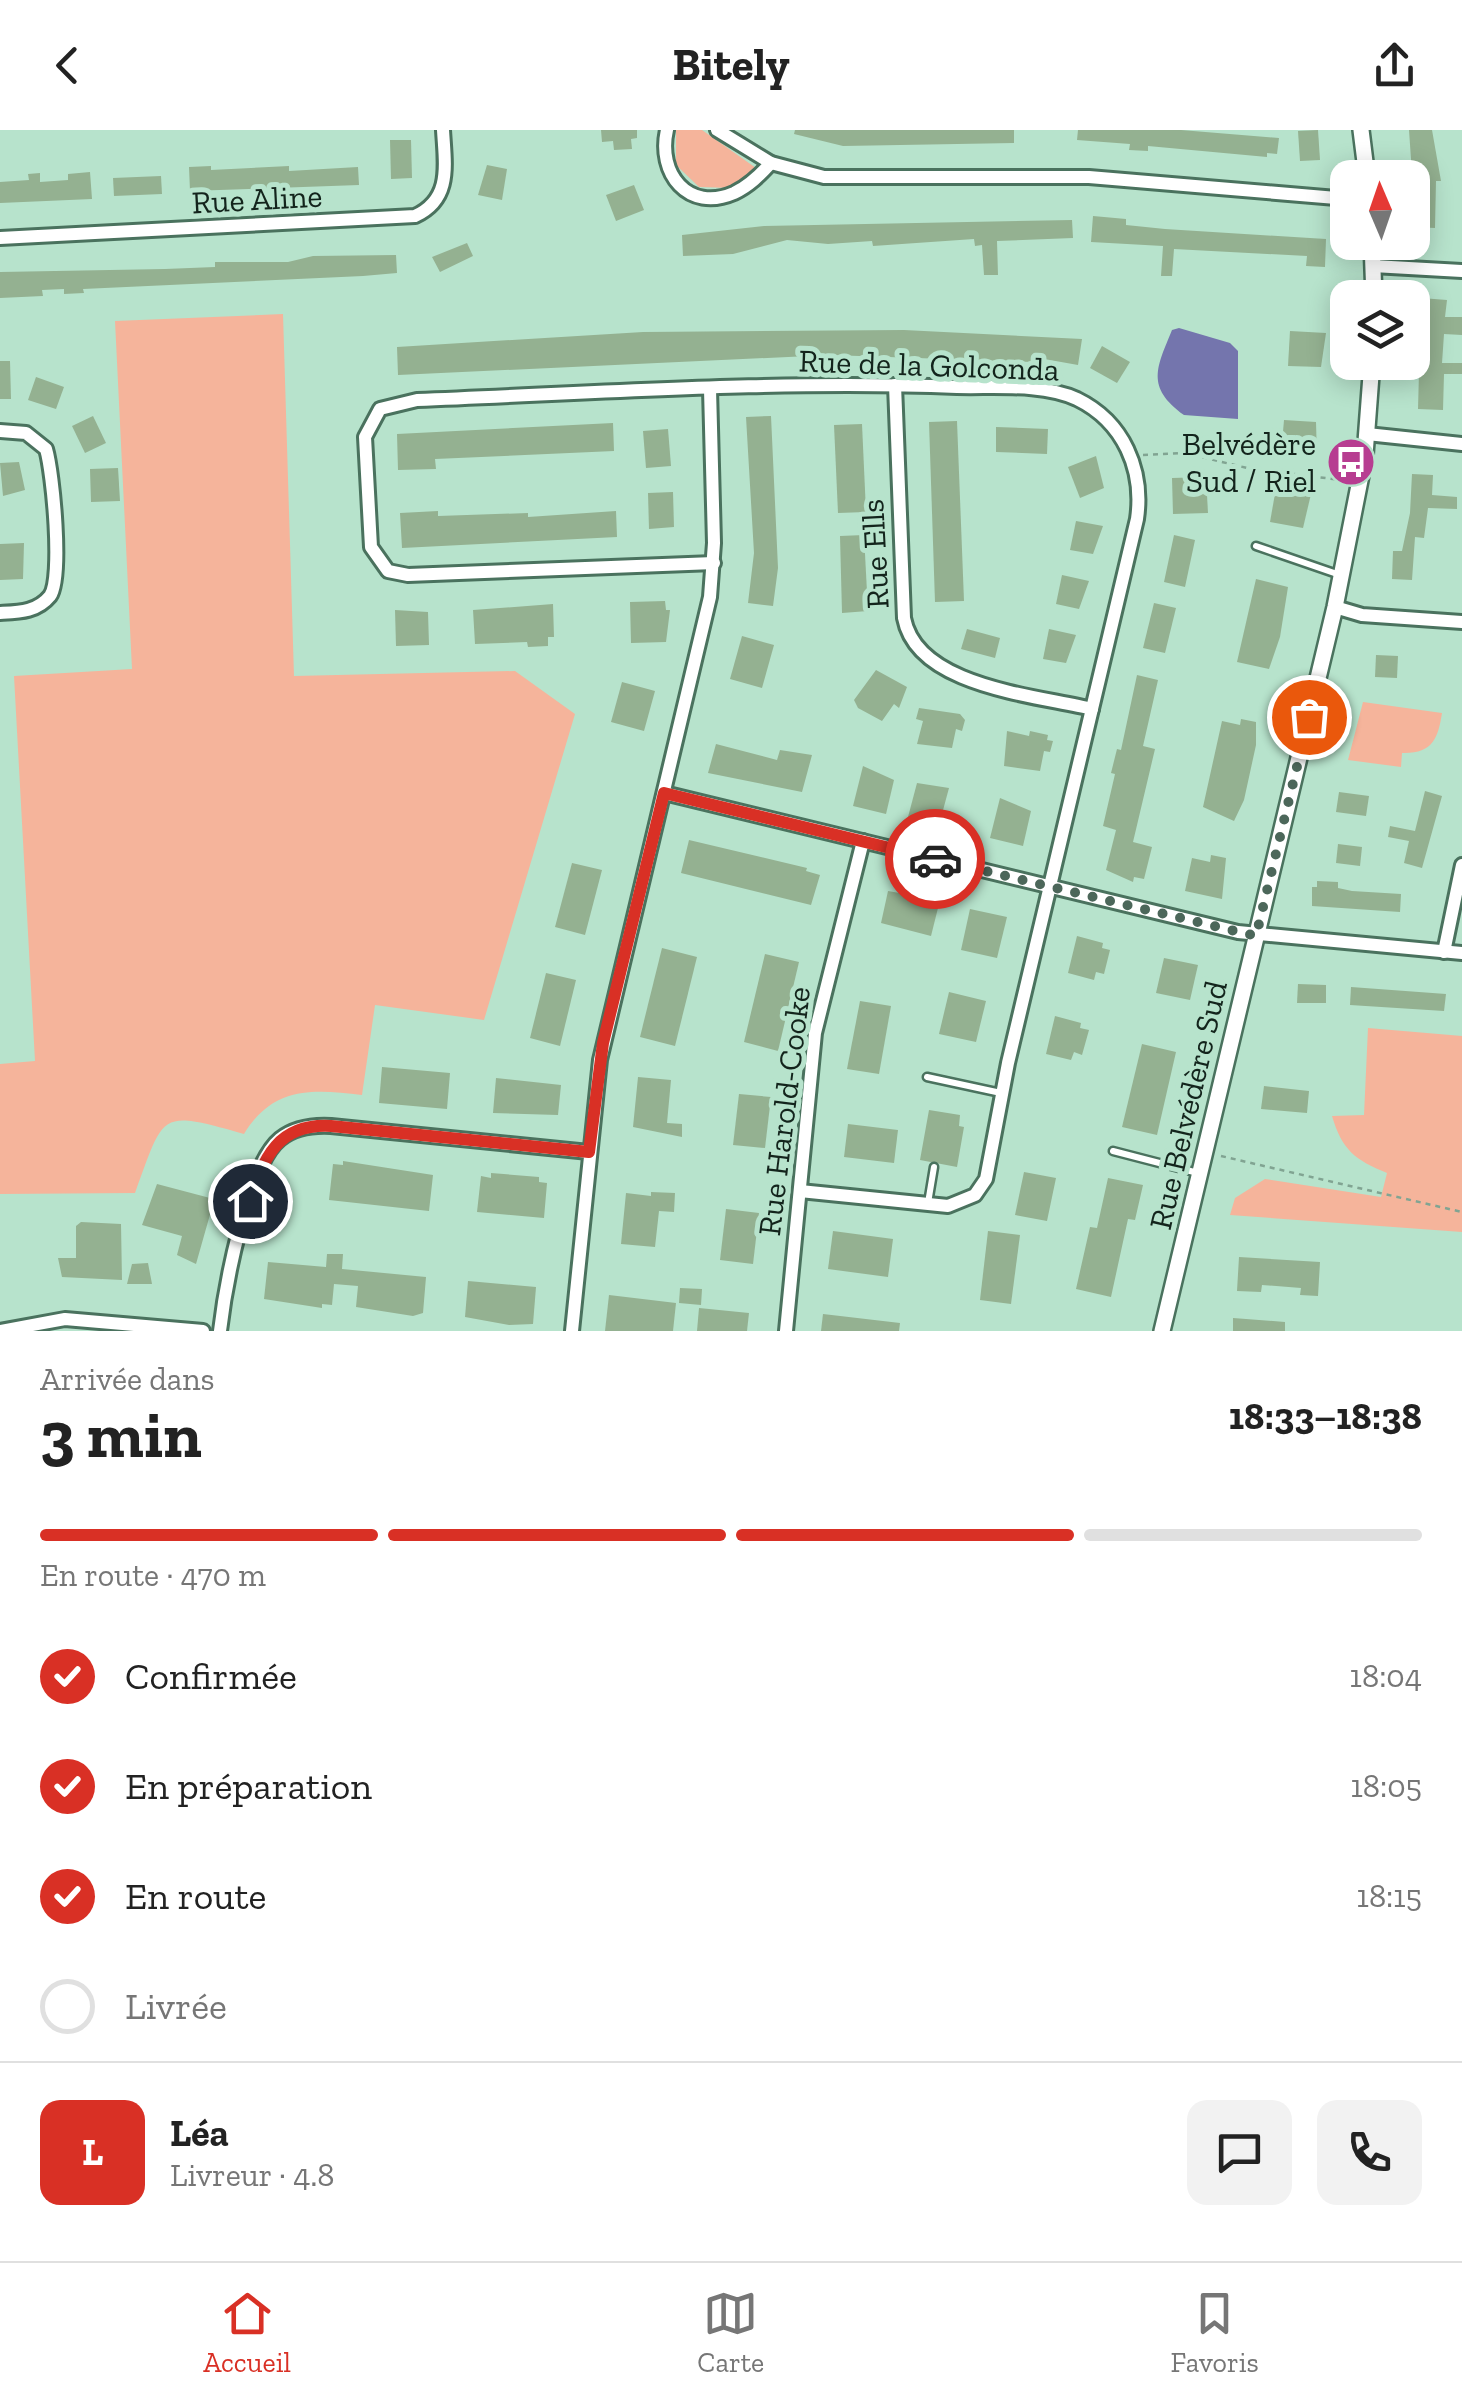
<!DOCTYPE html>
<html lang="fr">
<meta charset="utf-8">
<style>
:root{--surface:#fff;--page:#f2f2f2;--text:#222;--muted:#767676;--line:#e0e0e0;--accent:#d93025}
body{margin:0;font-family:"Zilla Slab",serif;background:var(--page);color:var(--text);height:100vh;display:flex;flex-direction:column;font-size:38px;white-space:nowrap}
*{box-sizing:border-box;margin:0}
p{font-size:32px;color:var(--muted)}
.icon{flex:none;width:55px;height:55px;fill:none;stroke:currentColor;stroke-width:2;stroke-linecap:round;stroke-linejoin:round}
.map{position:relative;height:1201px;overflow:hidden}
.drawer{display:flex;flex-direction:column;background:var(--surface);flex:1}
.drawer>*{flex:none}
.needle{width:65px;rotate:358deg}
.controls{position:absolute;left:1330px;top:30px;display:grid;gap:20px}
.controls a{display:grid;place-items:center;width:100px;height:100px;border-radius:20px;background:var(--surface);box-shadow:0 5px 25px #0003;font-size:50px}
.pin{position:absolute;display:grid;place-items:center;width:85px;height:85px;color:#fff;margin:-42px;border:5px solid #fff;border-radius:50%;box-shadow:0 2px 10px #0007}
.courier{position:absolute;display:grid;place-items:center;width:100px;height:100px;margin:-50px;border:8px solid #d93025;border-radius:50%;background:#fff;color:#222;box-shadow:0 2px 12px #0007}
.head em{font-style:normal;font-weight:700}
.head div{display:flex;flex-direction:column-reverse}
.head{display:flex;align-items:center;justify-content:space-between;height:170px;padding:0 40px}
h1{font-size:65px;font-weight:700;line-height:75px}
.bar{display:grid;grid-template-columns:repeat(4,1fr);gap:15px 10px;align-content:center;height:120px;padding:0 40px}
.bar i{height:12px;border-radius:8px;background:var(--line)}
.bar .current{background:var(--accent)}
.bar p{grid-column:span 4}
.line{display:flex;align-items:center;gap:25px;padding:0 40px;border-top:2px solid var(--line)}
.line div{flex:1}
.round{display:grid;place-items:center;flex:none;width:105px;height:105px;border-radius:20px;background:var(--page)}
ol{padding:0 40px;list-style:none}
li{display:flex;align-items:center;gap:30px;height:110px}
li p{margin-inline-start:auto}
li .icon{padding:10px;border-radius:50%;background:var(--accent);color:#fff;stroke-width:4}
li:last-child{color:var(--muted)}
li i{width:55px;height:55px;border:5px solid var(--line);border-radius:50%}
header{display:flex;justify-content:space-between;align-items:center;height:130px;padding:0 40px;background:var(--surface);font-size:45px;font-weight:700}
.dock{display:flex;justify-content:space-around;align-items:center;height:140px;border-top:2px solid var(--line);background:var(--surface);font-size:28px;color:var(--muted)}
.dock a{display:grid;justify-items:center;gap:5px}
.dock .current{color:var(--accent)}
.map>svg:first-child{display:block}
</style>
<header><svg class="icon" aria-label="back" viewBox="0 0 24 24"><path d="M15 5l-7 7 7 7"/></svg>Bitely<svg class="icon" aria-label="share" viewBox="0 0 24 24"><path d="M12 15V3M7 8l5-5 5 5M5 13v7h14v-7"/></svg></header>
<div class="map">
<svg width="1462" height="1201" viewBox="0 0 1462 1201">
<rect width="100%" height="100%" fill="#b7e3cc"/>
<g fill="#f5b49b">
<path d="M676,0H702L756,38L732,58L699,57L676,35Z"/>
<path d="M283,184L294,546L515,541L575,584L484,890L375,875L362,965C313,959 273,956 244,1004C158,980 165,982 135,1063L0,1064V934L35,931L14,546L132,539L115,191Z"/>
<path d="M1363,572L1442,583C1438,609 1432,624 1402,623L1401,637L1348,630Z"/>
<path d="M1368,898L1462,906V1102L1230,1085L1235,1068L1265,1049L1381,1067L1387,1043C1355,1030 1342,1020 1332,986L1364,985Z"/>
</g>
<path fill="#7475ad" d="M1179,198L1230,213L1238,221V289L1184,285C1145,257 1157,237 1172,200Z"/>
<g fill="#94b191">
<path d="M601,0H637V8L631,9L632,19L614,20L613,11L602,12Z"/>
<path d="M795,0H1014V13L843,16L794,4Z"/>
<path d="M1078,0H1181L1279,8L1277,24L1267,23V27L1148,16V21L1129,20L1130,14L1077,10Z"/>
<path d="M1318,0L1320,30L1300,31L1298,1Z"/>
<path d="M1409,0H1432L1441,51H1436L1435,98L1413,97L1417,58H1413Z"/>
<path d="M390,10H411L412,48L391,49Z"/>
<path d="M487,35L507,39L502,70L478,65Z"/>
<path d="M211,36V40L289,36V41L358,37L359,55L190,61L189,37Z"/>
<path d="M90,42L92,69L0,73V52L29,50L28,44L40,43V52L68,50V44Z"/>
<path d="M161,46L162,64L114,66L113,48Z"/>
<path d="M634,55L644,80L616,91L606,65Z"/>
<path d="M1093,86L1126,89V95L1165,99L1326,109L1325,137L1306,136L1307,126L1174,119L1172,146H1161L1163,116L1091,112Z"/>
<path d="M1072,90L1073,108L997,111L998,145H984L982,115L975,116L974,109L873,116L872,111L828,114L787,110L733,124L683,126L682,105L764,96Z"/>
<path d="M467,113L473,126L440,142L432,127Z"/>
<path d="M396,125L397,143L363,146L83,159L84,163L64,164V159L42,160L43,166L0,168V142L165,139L215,137V132H288L313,126Z"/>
<path d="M1421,168L1447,170L1445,187H1462V205L1444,204L1442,233H1462V244H1444L1443,280L1418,279Z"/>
<path d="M904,200L1082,209L1078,235L1033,227V232L830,225L398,245L397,217L643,202Z"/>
<path d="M1290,201L1326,203L1321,237L1288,236Z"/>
<path d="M1102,216L1130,232L1117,253L1090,238Z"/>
<path d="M0,231H10L11,269H0Z"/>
<path d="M36,247L64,257L56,279L28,270Z"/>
<path d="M93,286L106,313L85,323L72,296Z"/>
<path d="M771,286L778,438L773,476L748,473L754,423L746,287Z"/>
<path d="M1284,290L1316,292L1317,327L1281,325Z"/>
<path d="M957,291L964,471L935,472L929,292Z"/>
<path d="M613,293L614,321L435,329L436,339L398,340L397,304Z"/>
<path d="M862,294L866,382L838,383L834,295Z"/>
<path d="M996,297L1048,299L1047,324L996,322Z"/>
<path d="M668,299L671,336L646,338L643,301Z"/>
<path d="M1096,326L1104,358L1080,368L1068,337Z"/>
<path d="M19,332L25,360L3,366L0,333Z"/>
<path d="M118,338L120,371L91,372L90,339Z"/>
<path d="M1412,344L1433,345L1432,365L1457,367V379L1428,378L1424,408L1415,407L1412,450L1392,449L1393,421H1402L1410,383Z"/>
<path d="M1206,347L1208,383L1173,384L1172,348Z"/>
<path d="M1276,358L1311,364L1303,398L1270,392Z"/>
<path d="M673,362L674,397L649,399L648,363Z"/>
<path d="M438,381V386L528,383V387L616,381L617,407L402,418L400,383Z"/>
<path d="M1076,391L1103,396L1093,424L1070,420Z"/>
<path d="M864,405L868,481L842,483L840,406Z"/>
<path d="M1174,405L1195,410L1185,457L1164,452Z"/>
<path d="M24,413L23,449L0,450V414Z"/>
<path d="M1062,445L1089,451L1079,479L1056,474Z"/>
<path d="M1256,449L1288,457L1280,507L1269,539L1237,532Z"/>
<path d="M665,471L666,480H670L666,512L631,513L630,472Z"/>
<path d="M1154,473L1176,478L1165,523L1143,518Z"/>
<path d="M553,474L554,507H548V516L528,517L527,512L475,514L473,480Z"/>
<path d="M395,480L428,482L429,515L396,516Z"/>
<path d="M967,499L1000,508L995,528L961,519Z"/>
<path d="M1049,499L1076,505L1066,533L1043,529Z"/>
<path d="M742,506L774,515L762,558L730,549Z"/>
<path d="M1376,525L1398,526L1397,548L1375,547Z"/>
<path d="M876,540L907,557L899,578L894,574L882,591L858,578L854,570Z"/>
<path d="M1137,545L1158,550L1143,616L1155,619L1133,712L1152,717L1144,749L1134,747L1133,752L1106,740L1116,700L1103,696L1115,644L1111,643L1117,619L1121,620Z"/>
<path d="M622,552L655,561L644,601L611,592Z"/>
<path d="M919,578L960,584L965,590L962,601L956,599L952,618L917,614L923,591L916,589Z"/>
<path d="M1241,589L1256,592V615L1244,670L1234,691L1203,677L1222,591L1240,595Z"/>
<path d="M1007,601L1029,606L1030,601L1048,605L1047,610L1053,611L1050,622L1044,621L1040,641L1004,636Z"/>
<path d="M716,614L777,630L780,620L812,625L802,662L708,643Z"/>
<path d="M863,636L894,650L886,684L853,676Z"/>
<path d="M917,653L949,658L939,695L908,687Z"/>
<path d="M1425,661L1442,666L1422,738L1404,733L1409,711L1388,707L1390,696L1415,701Z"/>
<path d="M1339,662L1369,666L1366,686L1336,682Z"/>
<path d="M1000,668L1031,681L1023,716L990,708Z"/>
<path d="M689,710L807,738L806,741L820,745L811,775L681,743Z"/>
<path d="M1338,714L1362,717L1360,736L1336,733Z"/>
<path d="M1211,725L1226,728L1222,769L1185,761L1192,728L1210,732Z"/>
<path d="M572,733L602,740L585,805L555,797Z"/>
<path d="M1317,751L1338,752V758L1352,761L1401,764L1400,782L1312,776V757H1317Z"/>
<path d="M888,761L940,770L931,806L881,793Z"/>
<path d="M970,779L1007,787L997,828L961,820Z"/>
<path d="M1077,806L1103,813L1102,818L1110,820L1104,844L1096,842L1094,850L1068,843Z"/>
<path d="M662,818L697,827L675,916L640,907Z"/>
<path d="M765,824L799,832L778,921L744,912Z"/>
<path d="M1164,828L1198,835L1190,870L1156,863Z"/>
<path d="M546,843L576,850L560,916L530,908Z"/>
<path d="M1298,854L1326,855V873H1297Z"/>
<path d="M1351,857L1446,864L1444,881L1350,875Z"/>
<path d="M949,862L986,871L976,912L939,904Z"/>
<path d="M860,871L891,876L879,944L847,939Z"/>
<path d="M1055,886L1081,893L1080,898L1089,900L1082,925L1074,922L1071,930L1046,924Z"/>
<path d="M1142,914L1176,922L1157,1005L1122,997Z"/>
<path d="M382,937L450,943L447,979L379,973Z"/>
<path d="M638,947L671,950L667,993L682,994V1007L633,997Z"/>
<path d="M496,948L561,955L558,985L493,983Z"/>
<path d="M1264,956L1309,961L1307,983L1261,979Z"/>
<path d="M739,964L771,967L765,1018L733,1015Z"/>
<path d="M929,980L960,985L959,996L964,997L957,1037L920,1030Z"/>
<path d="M848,994L898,1000L894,1033L844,1027Z"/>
<path d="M343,1031L433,1045L429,1081L329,1070L333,1034L343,1035Z"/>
<path d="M1024,1042L1056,1048L1047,1091L1015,1085Z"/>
<path d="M491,1043L539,1047V1052L547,1053L544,1088L477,1082L481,1046L491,1048Z"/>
<path d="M1108,1048L1143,1055L1135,1090L1128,1089L1111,1167L1076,1159L1090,1097L1097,1098Z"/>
<path d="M157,1054L210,1068L213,1074L196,1134L177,1125L182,1106L142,1095Z"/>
<path d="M651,1062L675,1063L674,1082L659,1081L655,1117L621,1114L626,1063L651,1066Z"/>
<path d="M726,1079L759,1083L753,1134L720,1130Z"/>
<path d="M81,1092L121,1094L122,1150L62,1147L58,1128H76V1096Z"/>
<path d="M833,1101L893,1109L888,1147L828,1139Z"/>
<path d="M988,1101L1020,1105L1011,1174L980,1170Z"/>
<path d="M327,1124H343L342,1139L426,1147L423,1183L413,1186L356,1177L358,1156L334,1154L332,1175L322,1174V1178L264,1169L268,1132L326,1137Z"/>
<path d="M1239,1127L1320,1132L1318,1166L1300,1165L1301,1158L1262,1155L1261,1162L1237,1161Z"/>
<path d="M148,1133L152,1154H127L132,1134Z"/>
<path d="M468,1151L536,1157L533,1194L509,1195L465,1187Z"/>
<path d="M680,1158L702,1159L701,1175L679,1173Z"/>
<path d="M609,1165L676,1173L673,1201H605Z"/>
<path d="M699,1178L749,1183L747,1201H697Z"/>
<path d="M823,1184L900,1193L899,1201H821Z"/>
<path d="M1233,1188L1285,1192V1201H1233Z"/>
</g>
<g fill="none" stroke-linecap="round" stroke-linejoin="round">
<g stroke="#4a725e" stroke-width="11">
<g id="service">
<path d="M1256,416L1340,445"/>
<path d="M927,947L1001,963"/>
<path d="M1113,1021L1198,1043"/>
<path d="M928,1073L934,1037"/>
</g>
</g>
<g stroke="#4a725e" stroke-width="18">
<g id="minor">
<path d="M667,0C657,43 688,83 734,63C749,56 760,45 771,33"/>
<path d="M717,0L771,33L824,47H1089L1348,69"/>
<path d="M0,108L415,86C452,69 445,35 443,0"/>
<path d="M1373,136L1462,141"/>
<path d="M895,255L904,488C917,557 1035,565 1092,579"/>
<path d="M0,301L26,303L46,319C53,343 63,448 50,466C37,482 19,482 0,483"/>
<path d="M1367,304L1462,314"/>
<path d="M714,433L408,445L388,441L371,417L365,307L380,279L417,270C596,263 777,250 957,257C995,258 1042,253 1077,269C1124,292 1144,340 1137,389L1008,933L986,1049L975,1065L948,1076L800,1061"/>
<path d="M1335,477L1362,485L1462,492"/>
<path d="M664,663L1238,802L1462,823"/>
<path d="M1444,822L1462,735"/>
<path d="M0,1201L65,1189L203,1201"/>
<path d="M220,1201C225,1158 247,1036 280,1009C295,997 313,995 331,996L589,1022"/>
<path d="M572,1201L600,930L710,467L714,413L710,259"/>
<path d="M786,1201L815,903L863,711"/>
</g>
</g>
<g stroke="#4a725e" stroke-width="20">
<g id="tertiary">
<path d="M1361,0L1367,48"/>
<path d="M1372,112L1374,168"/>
<path d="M1162,1201L1335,477L1365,325L1372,232"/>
</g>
</g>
<g stroke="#81a492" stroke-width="2.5" stroke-dasharray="5 5" stroke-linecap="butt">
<path d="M1143,325L1185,323L1247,338L1341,350"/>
<path d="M1221,1026L1462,1082"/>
</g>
<use href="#service" stroke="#fff" stroke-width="6"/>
<use href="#minor" stroke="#fff" stroke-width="12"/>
<use href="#tertiary" stroke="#fff" stroke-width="15"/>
</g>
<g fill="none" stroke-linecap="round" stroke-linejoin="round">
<path stroke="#4c675a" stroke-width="10" stroke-dasharray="0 18" d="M935,729L1256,806L1309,587"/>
<path stroke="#d93025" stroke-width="12" d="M250,1071C263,1027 279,993 331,996L589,1022L603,913L664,663L935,729"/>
</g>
<defs>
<g id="bus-disc" transform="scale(2.5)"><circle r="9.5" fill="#b73d91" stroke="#b7e3cc"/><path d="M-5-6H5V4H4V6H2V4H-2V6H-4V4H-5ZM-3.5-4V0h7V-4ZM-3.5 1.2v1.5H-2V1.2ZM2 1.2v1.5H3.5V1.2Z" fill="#fff"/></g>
</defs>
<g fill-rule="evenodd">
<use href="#bus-disc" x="1351" y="332"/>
</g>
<g text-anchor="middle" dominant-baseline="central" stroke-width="10" stroke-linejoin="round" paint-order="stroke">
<g font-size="32" fill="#13241c" stroke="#b7e3cc">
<text transform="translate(257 69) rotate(-3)">Rue Aline</text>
<text transform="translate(929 235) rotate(2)">Rue de la Golconda</text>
<text transform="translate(875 424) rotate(-93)">Rue Ells</text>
<text transform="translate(1188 975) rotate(-77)">Rue Belvédère Sud</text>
<text transform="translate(784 981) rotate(-83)">Rue Harold-Cooke</text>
</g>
<g font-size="32" fill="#13241c" stroke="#b7e3cc" text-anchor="end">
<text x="1316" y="314">Belvédère<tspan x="1316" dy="37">Sud / Riel</tspan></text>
</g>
</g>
</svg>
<div class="controls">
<a><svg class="needle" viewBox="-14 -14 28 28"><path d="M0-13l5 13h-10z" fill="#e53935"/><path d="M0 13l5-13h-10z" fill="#767676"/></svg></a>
<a><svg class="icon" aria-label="layers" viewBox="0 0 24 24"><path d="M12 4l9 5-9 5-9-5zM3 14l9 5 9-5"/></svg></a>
</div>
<div class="pin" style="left:1309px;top:587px;background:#ea580c"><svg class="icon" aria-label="bag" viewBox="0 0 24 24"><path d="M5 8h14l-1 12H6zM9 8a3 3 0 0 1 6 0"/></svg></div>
<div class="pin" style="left:250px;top:1071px;background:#1f2937"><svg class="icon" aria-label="home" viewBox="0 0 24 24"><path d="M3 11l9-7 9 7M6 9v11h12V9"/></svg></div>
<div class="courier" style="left:935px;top:729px"><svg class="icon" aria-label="car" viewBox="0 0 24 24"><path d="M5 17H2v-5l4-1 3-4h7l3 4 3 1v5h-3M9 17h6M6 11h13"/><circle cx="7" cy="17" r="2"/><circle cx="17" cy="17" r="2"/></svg></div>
</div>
<section class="drawer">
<div class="head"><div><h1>3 min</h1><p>Arrivée dans</p></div><em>18:33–18:38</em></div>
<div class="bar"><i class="current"></i><i class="current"></i><i class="current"></i><i></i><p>En route · 470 m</p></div>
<ol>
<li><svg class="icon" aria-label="check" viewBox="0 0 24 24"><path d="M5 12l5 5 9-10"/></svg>Confirmée<p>18:04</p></li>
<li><svg class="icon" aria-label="check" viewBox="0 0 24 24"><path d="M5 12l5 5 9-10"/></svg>En préparation<p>18:05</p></li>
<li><svg class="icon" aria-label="check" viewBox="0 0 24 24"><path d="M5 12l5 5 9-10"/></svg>En route<p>18:15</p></li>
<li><i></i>Livrée</li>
</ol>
<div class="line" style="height:180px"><b class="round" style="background:var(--accent);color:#fff">L</b><div><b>Léa</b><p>Livreur · 4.8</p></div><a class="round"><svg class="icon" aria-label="chat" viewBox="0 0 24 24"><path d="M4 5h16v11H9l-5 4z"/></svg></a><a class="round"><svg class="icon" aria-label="phone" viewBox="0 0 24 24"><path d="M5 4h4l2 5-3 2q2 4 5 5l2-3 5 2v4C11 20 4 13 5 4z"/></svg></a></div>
</section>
<nav class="dock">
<a class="current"><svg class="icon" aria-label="home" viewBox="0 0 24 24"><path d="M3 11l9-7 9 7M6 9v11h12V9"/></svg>Accueil</a>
<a><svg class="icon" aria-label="map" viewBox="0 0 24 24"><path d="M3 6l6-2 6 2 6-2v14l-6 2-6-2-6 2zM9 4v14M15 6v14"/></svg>Carte</a>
<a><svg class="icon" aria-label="saved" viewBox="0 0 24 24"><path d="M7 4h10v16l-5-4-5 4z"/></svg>Favoris</a>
</nav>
